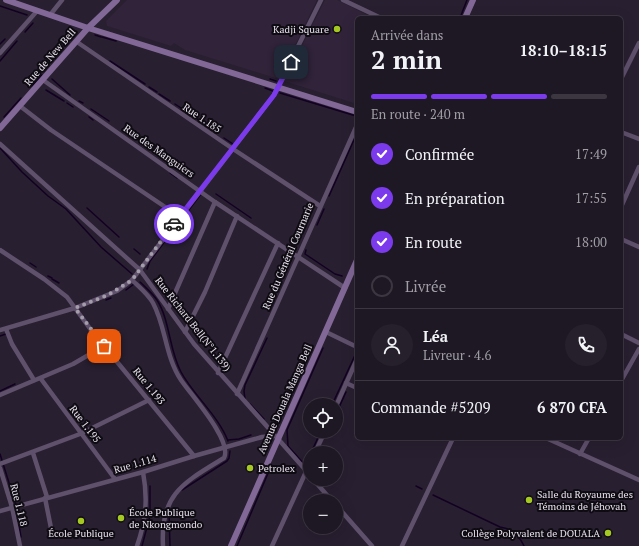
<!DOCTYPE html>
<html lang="fr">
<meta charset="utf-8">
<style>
:root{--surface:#1e1724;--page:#26202c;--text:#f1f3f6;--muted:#a19fa6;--line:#3c3641;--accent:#7c3aed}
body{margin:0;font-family:"PT Serif",serif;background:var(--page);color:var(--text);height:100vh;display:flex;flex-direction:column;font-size:15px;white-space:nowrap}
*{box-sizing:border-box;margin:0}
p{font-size:13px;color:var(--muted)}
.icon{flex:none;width:22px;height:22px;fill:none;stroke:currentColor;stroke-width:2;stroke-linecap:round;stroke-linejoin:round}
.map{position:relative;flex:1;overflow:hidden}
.drawer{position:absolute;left:355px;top:16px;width:268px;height:424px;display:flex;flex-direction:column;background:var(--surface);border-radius:6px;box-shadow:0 4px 16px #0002,0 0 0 1px var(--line)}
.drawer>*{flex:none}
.controls{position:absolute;left:303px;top:398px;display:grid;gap:8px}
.controls a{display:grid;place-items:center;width:40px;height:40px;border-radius:50%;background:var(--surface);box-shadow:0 4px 16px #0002,0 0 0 1px var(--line);font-size:20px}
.pin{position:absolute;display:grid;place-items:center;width:34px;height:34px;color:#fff;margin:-17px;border-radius:8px;box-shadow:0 2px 6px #0006}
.courier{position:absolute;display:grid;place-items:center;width:40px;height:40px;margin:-20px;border:3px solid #7c3aed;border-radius:50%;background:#fff;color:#222;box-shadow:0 1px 5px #0007}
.headline em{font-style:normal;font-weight:700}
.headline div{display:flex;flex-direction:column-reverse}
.headline{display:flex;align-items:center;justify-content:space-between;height:68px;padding:0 16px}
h1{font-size:26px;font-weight:700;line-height:30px}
.bar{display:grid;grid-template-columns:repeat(4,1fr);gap:6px 4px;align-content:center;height:48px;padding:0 16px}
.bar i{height:5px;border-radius:3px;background:var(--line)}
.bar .on{background:var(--accent)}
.bar p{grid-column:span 4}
.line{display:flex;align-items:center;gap:10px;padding:0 16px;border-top:1px solid var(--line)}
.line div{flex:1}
.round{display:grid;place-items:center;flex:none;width:42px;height:42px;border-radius:21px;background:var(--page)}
ol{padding:0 16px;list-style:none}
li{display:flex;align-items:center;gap:12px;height:44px}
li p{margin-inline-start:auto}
li .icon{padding:4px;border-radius:50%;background:var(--accent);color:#fff;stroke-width:4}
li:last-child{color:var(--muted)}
li i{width:22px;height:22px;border:2px solid var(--line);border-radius:50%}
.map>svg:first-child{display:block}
</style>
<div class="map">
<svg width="639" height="546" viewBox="0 0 639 546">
<rect width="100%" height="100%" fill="#281f30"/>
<g fill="#30233a">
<path d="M127,0H317L279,79L185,50L174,43L171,46L107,26L106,21Z"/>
<path d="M325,0H337L373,18H357V104L284,81Z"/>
</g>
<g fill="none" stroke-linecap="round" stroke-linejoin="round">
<g stroke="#130023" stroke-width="1.5">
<path d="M0,6L27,15"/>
<path d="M460,18L467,0"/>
<path d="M25,32L33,23"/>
<path d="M95,35L101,37"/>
<path d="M102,37L116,41"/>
<path d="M0,44L5,39"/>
<path d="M0,61L17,41"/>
<path d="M110,61L145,84"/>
<path d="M52,79L70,95"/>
<path d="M270,79L276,81"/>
<path d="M32,86L42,75"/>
<path d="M149,87L157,92"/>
<path d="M265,88L273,91"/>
<path d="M46,90L64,101"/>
<path d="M280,93L356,116"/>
<path d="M159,94L170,101"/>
<path d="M79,101L83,103"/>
<path d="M67,103L73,107"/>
<path d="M175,104L184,110"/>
<path d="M91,109L109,121"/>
<path d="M189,113L214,131"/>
<path d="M4,117L21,98"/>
<path d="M89,117L93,120"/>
<path d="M224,138L233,144"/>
<path d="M0,148L22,172L48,196L66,209L101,247L132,274"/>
<path d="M170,173L177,178"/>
<path d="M216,194L251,218"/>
<path d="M329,196L357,133"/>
<path d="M87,208L119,237"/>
<path d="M317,225L324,209"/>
<path d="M134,249L140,254"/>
<path d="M306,250L305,254L335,274L342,276"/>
<path d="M30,263L36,267"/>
<path d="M147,269L150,261L201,194"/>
<path d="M48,276L52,278"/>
<path d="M52,279L59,283"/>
<path d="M140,282C146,288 152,293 157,300C170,320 169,350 181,372C194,396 218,415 228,441"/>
<path d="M126,290L134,284"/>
<path d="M106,300L111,298"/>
<path d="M0,336L6,334"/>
<path d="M0,391L15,384"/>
<path d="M245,399L244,391L245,385L267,338"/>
<path d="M250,404L264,419"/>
<path d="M332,405L356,353"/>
<path d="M336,414L346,392"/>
<path d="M228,440L239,439L251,435"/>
<path d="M311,453L321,431"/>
<path d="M0,454L15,502"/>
<path d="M310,455L305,465L288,446L287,430L323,348"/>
<path d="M416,486L422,489"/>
<path d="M182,490L227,461L229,458L230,451"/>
<path d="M433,495L500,527C516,530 517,533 524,546"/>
<path d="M169,511L170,546"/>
<path d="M17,513L21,537"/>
<path d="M142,546L150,516V486"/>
<path d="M237,546L269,471"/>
</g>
<g stroke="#5f506c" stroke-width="4.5">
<path d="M343,0L381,18"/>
<path d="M50,15L62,0"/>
<path d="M77,42L233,149L320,206"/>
<path d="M0,53L37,11"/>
<path d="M621,79L639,43"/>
<path d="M43,80L215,202L345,288"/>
<path d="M20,106L51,130L180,217"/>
<path d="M621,132L639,139"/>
<path d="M0,144L140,270L194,344L310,475"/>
<path d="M621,207L639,167"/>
<path d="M621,239L639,247"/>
<path d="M0,250L44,279L67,297L91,330L194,456"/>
<path d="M132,280C139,287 148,294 153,303C166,327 165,356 181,380C191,395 233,441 224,458C183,483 160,494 163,546"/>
<path d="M168,309L215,202"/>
<path d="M6,329L12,344L34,380"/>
<path d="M0,330L75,308L117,291L132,280L274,95L321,0"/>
<path d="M185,332L205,292L237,216"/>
<path d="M326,332L357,347"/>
<path d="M621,334L639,343"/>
<path d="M218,373L278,243"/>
<path d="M41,379L115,479"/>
<path d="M621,381L639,349"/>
<path d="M346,383L357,388"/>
<path d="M237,394L357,125"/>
<path d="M0,395L73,364L104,346"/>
<path d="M336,406L357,359"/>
<path d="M546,438L639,480"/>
<path d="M33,453L47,497"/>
<path d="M315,453L325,431"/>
<path d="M580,454L589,438"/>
<path d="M0,464L80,434L149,400"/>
<path d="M0,468L12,507L20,546"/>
<path d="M313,479L332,501"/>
<path d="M45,498L52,533"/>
<path d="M336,505L372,546"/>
<path d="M0,511L143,472L194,456L262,437L274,436"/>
<path d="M137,546C146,520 148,499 143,472"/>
<path d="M272,546L310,463"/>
<path d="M402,546L453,438"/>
</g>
<g stroke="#816896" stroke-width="6">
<path d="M6,0L88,28L357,112"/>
<path d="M465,18L473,0"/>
<path d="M0,128L88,28L117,0"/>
<path d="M231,546L357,260"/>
</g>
</g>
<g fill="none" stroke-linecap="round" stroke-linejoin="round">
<path stroke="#a49dab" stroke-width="4" stroke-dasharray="0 7.2" d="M104,346L75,308L108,295L132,280L174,224"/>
<path stroke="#7c3aed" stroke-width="5" d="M174,224L274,95L291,62"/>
</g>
<g fill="#a5c822" stroke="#0f0b12" stroke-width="1.5">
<circle cx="337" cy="29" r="4"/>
<circle cx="250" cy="468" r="4"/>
<circle cx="529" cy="500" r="4"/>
<circle cx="121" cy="518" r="4"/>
<circle cx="81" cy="521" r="4"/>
<circle cx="608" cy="533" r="4"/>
</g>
<g text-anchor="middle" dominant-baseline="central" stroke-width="4" stroke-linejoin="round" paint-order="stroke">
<g font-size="10" fill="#e7e1ed" stroke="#0f0b12" text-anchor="start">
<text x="329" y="29" text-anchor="end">Kadji Square</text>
<text x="258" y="468">Petrolex</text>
<text x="537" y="494">Salle du Royaume des<tspan x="537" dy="12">Témoins de Jéhovah</tspan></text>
<text x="129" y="512">École Publique<tspan x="129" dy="12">de Nkongmondo</tspan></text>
<text x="81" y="533" text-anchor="middle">École Publique</text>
<text x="600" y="533" text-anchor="end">Collège Polyvalent de DOUALA</text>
</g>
<g font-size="10" fill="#e7e1ed" stroke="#0f0b12">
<text transform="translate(50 57) rotate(-49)">Rue de New Bell</text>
<text transform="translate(202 118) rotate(34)">Rue 1.185</text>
<text transform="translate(159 151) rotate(35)">Rue des Manguiers</text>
<text transform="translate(288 256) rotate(-67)">Rue du Général Cournarie</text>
<text transform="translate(193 324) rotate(52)">Rue Richard Bell(N°1.139)</text>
<text transform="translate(149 386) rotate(51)">Rue 1.193</text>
<text transform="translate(285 399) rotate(-66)">Avenue Douala Manga Bell</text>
<text transform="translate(85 424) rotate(53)">Rue 1.195</text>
<text transform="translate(135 464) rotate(-16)">Rue 1.114</text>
<text transform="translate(19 505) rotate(76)">Rue 1.118</text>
</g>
</g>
</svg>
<div class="controls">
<a><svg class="icon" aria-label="locate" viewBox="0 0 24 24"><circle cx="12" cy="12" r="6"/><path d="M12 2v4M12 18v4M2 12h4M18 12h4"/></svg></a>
<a>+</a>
<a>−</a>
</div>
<div class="pin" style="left:104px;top:346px;background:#ea580c"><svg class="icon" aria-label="bag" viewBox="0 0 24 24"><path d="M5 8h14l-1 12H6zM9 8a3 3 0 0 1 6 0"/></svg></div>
<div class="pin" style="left:291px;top:62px;background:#1f2937"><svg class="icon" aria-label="home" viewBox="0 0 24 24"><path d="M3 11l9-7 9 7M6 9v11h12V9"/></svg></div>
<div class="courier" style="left:174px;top:224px"><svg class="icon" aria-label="car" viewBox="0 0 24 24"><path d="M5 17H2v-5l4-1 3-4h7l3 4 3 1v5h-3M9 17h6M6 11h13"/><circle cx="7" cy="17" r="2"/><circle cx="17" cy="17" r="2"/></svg></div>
<section class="drawer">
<div class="headline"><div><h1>2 min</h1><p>Arrivée dans</p></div><em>18:10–18:15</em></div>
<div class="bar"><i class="on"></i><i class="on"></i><i class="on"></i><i></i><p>En route · 240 m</p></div>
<ol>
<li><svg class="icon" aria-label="check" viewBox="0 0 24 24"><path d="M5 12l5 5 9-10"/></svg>Confirmée<p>17:49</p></li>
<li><svg class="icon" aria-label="check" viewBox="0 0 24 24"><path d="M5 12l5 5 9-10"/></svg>En préparation<p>17:55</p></li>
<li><svg class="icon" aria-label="check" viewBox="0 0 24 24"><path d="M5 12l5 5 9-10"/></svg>En route<p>18:00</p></li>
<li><i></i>Livrée</li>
</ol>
<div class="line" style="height:72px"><a class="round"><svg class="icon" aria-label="person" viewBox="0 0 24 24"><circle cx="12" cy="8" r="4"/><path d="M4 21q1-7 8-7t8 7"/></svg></a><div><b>Léa</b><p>Livreur · 4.6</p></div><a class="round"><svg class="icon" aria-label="phone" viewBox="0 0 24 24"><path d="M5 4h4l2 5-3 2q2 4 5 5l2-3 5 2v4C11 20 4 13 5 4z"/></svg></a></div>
<div class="line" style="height:52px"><div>Commande #5209</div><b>6 870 CFA</b></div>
</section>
</div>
